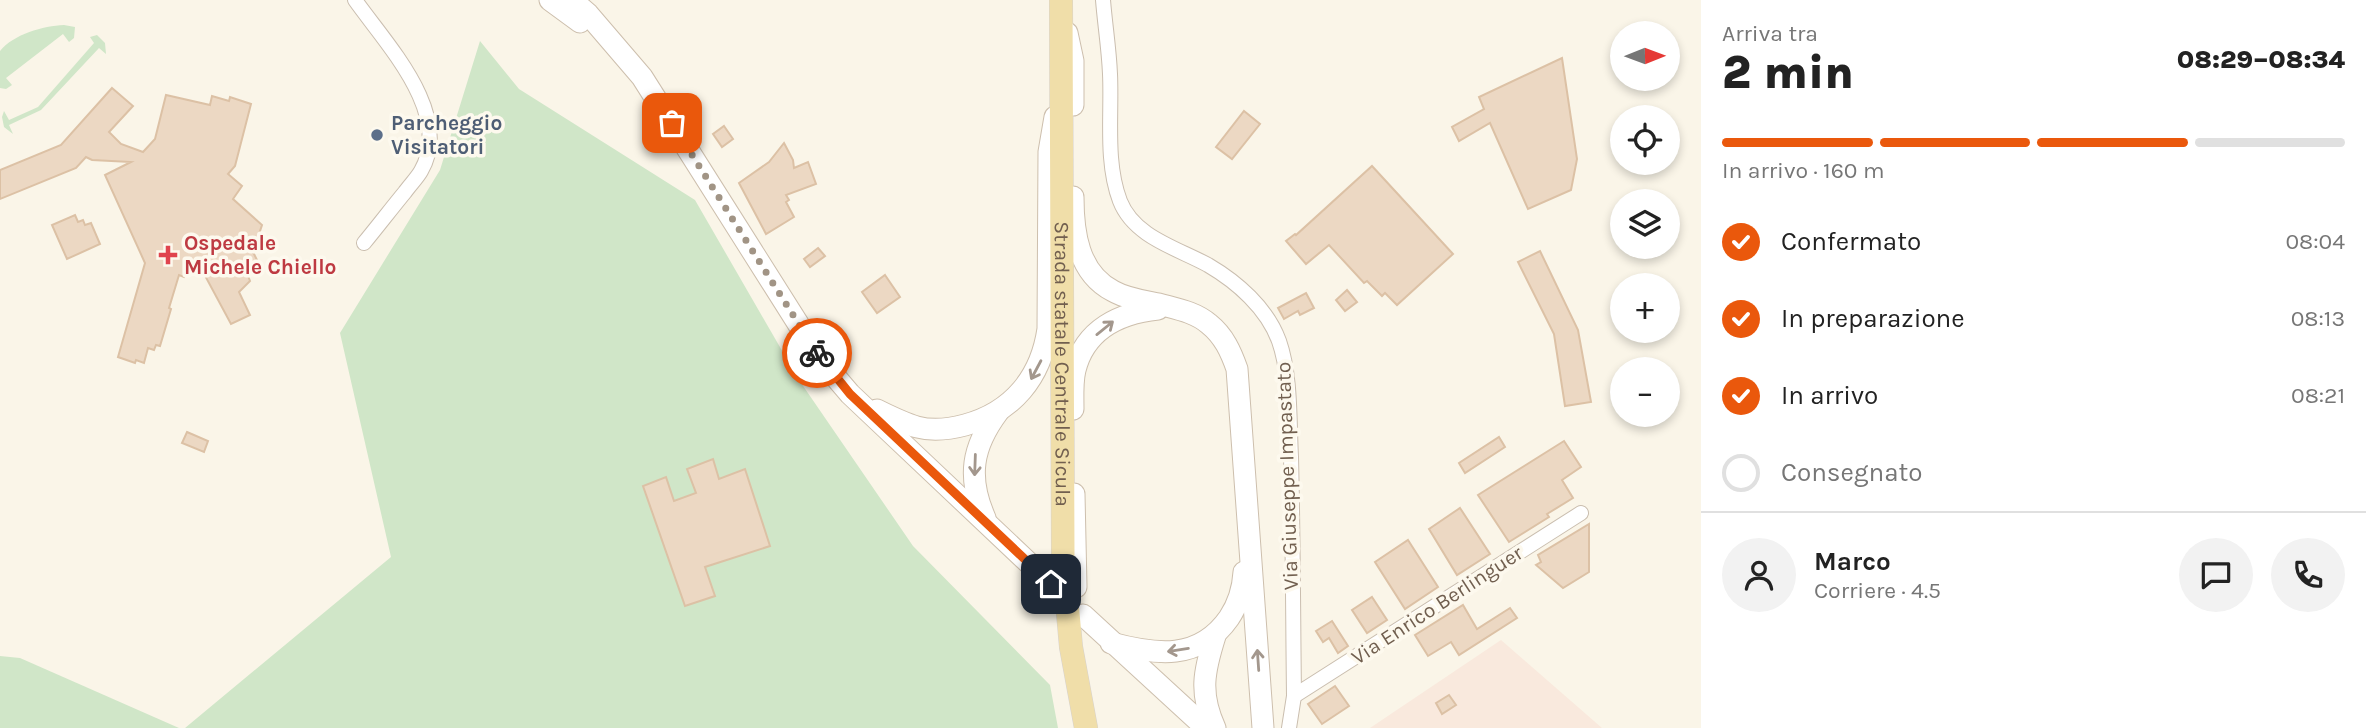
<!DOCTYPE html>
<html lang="it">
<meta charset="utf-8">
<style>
:root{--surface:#fff;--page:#f2f2f2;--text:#222;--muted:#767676;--line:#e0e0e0;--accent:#ea580c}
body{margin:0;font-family:Karla,sans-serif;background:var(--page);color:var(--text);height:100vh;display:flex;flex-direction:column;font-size:26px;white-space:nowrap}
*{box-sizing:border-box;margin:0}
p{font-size:23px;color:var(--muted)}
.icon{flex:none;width:38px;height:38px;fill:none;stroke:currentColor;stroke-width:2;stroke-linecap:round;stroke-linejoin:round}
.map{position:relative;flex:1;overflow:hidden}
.drawer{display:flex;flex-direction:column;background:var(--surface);width:665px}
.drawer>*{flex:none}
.needle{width:46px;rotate:89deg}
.tools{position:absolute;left:1610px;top:21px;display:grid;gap:14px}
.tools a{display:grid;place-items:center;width:70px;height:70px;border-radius:50%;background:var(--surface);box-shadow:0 4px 10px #0003;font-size:35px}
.pin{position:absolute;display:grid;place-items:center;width:60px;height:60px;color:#fff;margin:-30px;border-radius:14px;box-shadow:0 4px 10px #0006}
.courier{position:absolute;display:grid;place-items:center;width:70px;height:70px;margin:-35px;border:5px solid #ea580c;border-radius:50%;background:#fff;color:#222;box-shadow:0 2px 9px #0007}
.overview em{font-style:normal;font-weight:800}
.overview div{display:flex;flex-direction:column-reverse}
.overview{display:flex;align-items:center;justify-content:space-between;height:119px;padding:0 21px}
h1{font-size:46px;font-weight:800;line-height:52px}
.bar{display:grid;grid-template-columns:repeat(4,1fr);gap:10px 7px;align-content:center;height:84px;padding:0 21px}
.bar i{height:9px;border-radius:5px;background:var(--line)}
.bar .on{background:var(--accent)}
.bar p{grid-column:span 4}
.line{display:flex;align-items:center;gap:18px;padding:0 21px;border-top:2px solid var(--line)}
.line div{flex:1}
.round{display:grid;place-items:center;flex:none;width:74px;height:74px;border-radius:37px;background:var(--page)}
ol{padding:0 21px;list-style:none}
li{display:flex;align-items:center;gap:21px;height:77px}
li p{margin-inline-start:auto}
li .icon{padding:7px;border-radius:50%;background:var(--accent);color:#fff;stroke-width:4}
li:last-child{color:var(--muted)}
li i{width:38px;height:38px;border:4px solid var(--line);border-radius:50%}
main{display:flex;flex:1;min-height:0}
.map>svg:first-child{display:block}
</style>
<main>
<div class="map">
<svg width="1701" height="728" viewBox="0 0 1701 728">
<rect width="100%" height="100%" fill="#faf5e8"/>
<path fill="#f9e9dd" d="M1501,640L1602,728H1370Z"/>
<g fill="#d0e6c8">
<path d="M64,25L75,27L74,38L69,42L63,34L6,78L12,85L6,89L0,88V51C14,34 43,26 64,25Z"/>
<path d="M97,35L105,43L106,54L99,48L41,110L9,125L13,134L4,127L2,117L4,111L9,120L38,107L94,43L90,37Z"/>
<path d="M480,41L519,89L695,200L799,380L913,546L1050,685L1058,728H185L391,557L340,333L440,170Z"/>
<path d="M0,656L20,658L179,728H0Z"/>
</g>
<g fill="#ecd8c3" stroke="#dcc1a5" stroke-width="2">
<path d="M1562,58L1577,159L1571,190L1528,209L1490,123L1459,141L1452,127L1484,109L1479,97Z"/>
<path d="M112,88L133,106L109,132L121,144L143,152L155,139L166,95L210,105L212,96L229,101L230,97L251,104L235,166L228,174L242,186L233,199L262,225L253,252L260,266L247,273L250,281L239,292L250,315L231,324L202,270L195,273L187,270L184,277L179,275L169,308L171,309L160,346L156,345L154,350L148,348L144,363L136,360L135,363L118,357L145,263L105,175L131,162L92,160L86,157L76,168L0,199V170L61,145Z"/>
<path d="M1244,111L1260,124L1232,159L1216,147Z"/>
<path d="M724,126L733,139L722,147L713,134Z"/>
<path d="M784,143L793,160L794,168L808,162L816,184L786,195L789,200L786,202L794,217L766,234L739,183L769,162Z"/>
<path d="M1372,166L1453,254L1397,305L1385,293L1382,296L1367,281L1364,283L1329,245L1306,264L1286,241L1295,234L1296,235Z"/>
<path d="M75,215L78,222L83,220L85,225L91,223L100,244L67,259L52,225Z"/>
<path d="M818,248L825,256L810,267L804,259Z"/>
<path d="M1540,251L1578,330L1591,402L1565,406L1554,334L1518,262Z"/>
<path d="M885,275L900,297L877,313L862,292Z"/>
<path d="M1347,290L1357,302L1345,311L1336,300Z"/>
<path d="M1306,293L1314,308L1300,315L1298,311L1284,319L1278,308Z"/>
<path d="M187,432L208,441L204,452L182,443Z"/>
<path d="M1499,437L1505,447L1465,473L1459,463Z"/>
<path d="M1564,441L1581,467L1562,480L1573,498L1547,514L1549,517L1509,542L1478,495Z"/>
<path d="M713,459L719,479L745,469L770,546L705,567L715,596L685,606L643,486L666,477L674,501L696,493L687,469Z"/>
<path d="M1460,508L1490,554L1457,575L1429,529Z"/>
<path d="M1589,524V572L1563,588L1536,565L1541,562L1538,555Z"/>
<path d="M1408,540L1438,587L1405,609L1375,562Z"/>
<path d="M1372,597L1387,620L1367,633L1352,610Z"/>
<path d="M1463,605L1477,629L1510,608L1517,618L1459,655L1451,642L1428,656L1415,635Z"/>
<path d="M1332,621L1348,646L1338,653L1329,638L1323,642L1316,631Z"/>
<path d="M1335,686L1349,706L1322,724L1308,704Z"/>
<path d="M1449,695L1456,705L1442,714L1436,703Z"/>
</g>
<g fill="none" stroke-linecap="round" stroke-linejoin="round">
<g stroke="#cabeaf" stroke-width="16">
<g id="street">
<path d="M355,0C386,44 454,114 421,171C417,178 410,185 405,192C391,209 378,226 364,243"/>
<path d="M1103,0C1105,25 1109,49 1110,74C1112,114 1105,162 1120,201C1134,237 1177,248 1208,265C1237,282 1267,308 1279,341C1291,375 1289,421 1291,457C1293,537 1293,617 1294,696L1289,728"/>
<path d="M1294,696L1581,513"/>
</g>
</g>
<g stroke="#cdbfad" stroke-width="23">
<g id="secondary">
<path d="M550,0L580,22"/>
<path d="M572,0L588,14L642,77L821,360L850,394L1051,584"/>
<path d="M1067,33L1073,61V105"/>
<path d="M1073,197C1073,232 1078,273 1113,291C1127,299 1144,301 1159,304C1177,309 1195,312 1209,324C1224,336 1231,352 1237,369L1263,728"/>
<path d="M1073,409C1073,396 1072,382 1075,370C1085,329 1120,313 1158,309"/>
<path d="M877,410C889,416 903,423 917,427C932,431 950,429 965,425C1013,412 1041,377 1048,329L1049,152L1055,117"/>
<path d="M1074,494L1076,587"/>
<path d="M985,518C967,477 972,447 998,412"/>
<path d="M1083,615L1206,728"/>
<path d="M1215,636C1204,671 1199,693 1215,728"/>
<path d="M1111,643C1156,655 1199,661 1229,618C1239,603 1243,589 1244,572"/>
</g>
</g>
<g stroke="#d7d2ce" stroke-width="24">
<g id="primary">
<path id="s1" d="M1061,0L1063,557L1071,647L1086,728"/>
</g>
</g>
<use href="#street" stroke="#fff" stroke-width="14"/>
<use href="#secondary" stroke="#fff" stroke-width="21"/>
<use href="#primary" stroke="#f0dea9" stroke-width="23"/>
</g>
<defs><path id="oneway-shaft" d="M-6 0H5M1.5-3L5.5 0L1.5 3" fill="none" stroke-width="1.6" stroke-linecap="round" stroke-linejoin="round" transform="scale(1.75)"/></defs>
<g stroke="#a3978d">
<use href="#oneway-shaft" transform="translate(1105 328) rotate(-39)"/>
<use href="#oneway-shaft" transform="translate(1036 370) rotate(118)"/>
<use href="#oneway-shaft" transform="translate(975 465) rotate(92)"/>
<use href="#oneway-shaft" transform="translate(1178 650) rotate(171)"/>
<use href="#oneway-shaft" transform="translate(1258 660) rotate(-94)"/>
</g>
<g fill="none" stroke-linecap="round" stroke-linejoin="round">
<path stroke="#a19485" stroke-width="7" stroke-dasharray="0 12.6" d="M672,123L817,353"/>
<path stroke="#ea580c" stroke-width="9" d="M817,353L850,394L1051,584"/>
</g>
<circle fill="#5c6f8a" stroke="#fdf9ee" stroke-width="2.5" cx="377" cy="135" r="7"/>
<path fill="#e0444e" stroke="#fdf9ee" stroke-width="2.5" d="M164.5 244.5h7v7h7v7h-7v7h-7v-7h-7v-7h7z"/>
<g text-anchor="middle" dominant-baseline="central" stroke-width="7" stroke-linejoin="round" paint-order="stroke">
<g font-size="21" font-weight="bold" fill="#4e5e75" stroke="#fdf9ee" text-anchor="start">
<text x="391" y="123">Parcheggio<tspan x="391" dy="24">Visitatori</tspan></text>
</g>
<g font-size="21" font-weight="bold" fill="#be3a42" stroke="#fdf9ee" text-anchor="start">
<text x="184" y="243">Ospedale<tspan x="184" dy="24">Michele Chiello</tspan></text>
</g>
<g font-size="21" fill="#715f4f" stroke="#fdf9ee">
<text stroke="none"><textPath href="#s1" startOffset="364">Strada statale Centrale Sicula</textPath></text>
<text transform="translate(1287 476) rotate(-92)">Via Giuseppe Impastato</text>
<text transform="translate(1437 605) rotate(-33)">Via Enrico Berlinguer</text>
</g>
</g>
</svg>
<div class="tools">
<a><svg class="needle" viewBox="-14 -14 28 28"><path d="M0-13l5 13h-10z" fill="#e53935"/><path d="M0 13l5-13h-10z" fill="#767676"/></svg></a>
<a><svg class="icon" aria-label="locate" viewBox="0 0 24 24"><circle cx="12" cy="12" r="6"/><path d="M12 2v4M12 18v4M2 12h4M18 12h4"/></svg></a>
<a><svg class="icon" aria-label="layers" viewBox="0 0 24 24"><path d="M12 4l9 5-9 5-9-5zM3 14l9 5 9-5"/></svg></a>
<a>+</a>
<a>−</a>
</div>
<div class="pin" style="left:672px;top:123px;background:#ea580c"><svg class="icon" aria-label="bag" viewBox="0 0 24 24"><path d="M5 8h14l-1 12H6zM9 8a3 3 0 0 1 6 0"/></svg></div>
<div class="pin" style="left:1051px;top:584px;background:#1f2937"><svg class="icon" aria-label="home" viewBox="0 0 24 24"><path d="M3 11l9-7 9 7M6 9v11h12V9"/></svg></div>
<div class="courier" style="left:817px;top:353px"><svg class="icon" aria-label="bike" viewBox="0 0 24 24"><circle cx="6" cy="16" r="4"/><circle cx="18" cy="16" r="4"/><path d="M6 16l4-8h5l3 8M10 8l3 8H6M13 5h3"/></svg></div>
</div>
<section class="drawer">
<div class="overview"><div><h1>2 min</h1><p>Arriva tra</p></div><em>08:29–08:34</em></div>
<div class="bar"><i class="on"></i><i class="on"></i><i class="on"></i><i></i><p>In arrivo · 160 m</p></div>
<ol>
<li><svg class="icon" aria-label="check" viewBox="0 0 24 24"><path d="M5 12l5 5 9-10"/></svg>Confermato<p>08:04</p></li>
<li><svg class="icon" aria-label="check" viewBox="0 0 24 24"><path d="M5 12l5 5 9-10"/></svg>In preparazione<p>08:13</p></li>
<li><svg class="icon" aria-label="check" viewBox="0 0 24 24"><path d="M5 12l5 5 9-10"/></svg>In arrivo<p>08:21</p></li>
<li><i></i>Consegnato</li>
</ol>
<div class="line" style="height:126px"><a class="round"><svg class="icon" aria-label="person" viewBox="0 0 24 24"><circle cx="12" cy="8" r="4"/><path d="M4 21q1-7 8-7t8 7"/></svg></a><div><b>Marco</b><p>Corriere · 4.5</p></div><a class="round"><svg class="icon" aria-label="chat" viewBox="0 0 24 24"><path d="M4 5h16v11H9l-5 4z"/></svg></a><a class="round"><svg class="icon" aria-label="phone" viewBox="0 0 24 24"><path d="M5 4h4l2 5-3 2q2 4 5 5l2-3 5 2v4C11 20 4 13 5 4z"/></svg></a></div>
</section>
</main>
